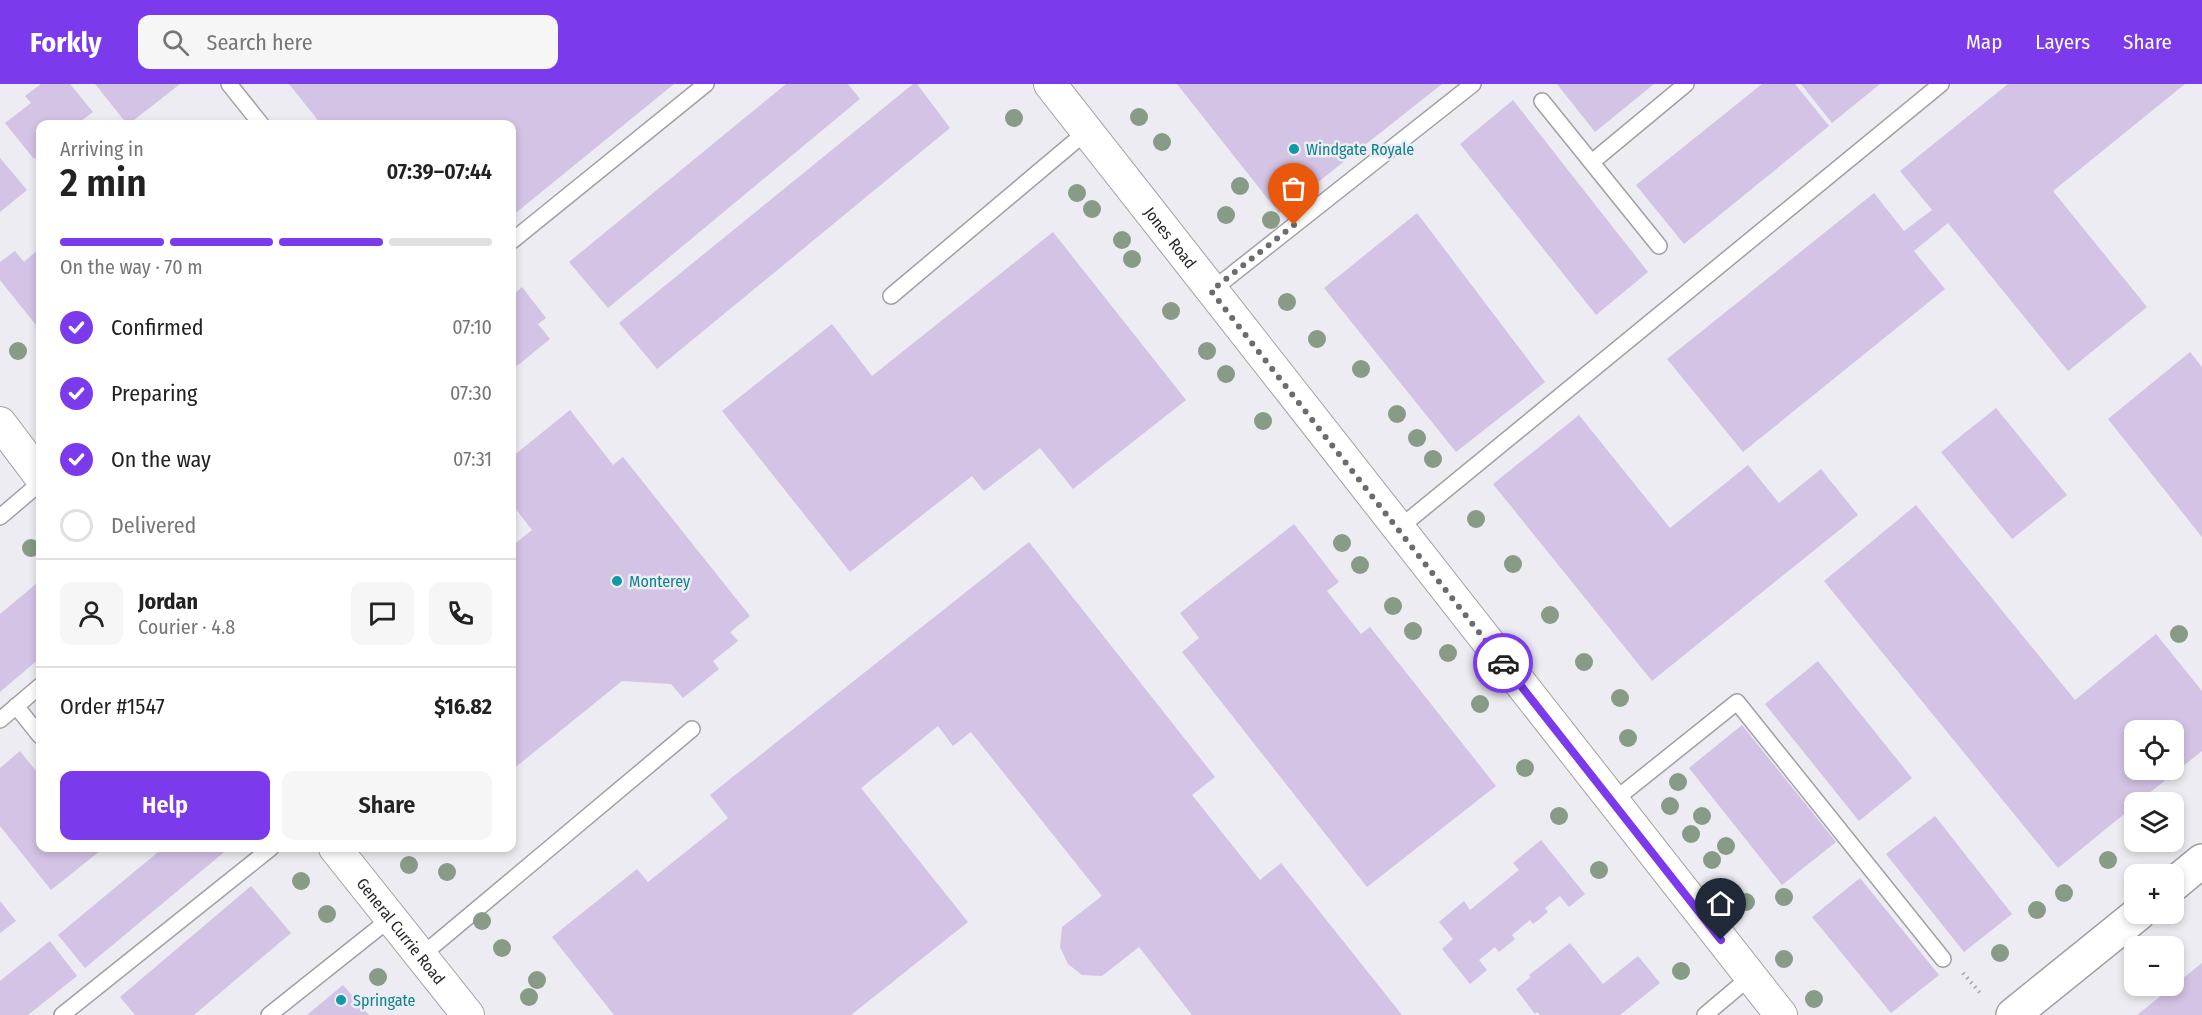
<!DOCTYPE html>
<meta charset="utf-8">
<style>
:root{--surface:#fff;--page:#f6f6f6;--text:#222;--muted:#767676;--line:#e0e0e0;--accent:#7c3aed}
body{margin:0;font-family:"Fira Sans Condensed",sans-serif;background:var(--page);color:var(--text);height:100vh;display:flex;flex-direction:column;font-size:22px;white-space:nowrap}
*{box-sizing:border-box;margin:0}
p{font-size:20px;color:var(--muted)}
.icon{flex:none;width:33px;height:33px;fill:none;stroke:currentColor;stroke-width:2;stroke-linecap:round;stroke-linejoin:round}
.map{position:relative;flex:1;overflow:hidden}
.drawer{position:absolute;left:36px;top:36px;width:480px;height:732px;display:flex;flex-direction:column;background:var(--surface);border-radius:12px;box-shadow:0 3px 9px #0003}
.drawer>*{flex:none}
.controls{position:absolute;left:2124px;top:636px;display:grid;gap:12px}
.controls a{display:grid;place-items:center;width:60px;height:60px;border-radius:12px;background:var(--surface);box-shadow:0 3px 9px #0003;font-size:30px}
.pin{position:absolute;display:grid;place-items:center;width:51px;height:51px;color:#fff;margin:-62px -26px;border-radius:50% 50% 50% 0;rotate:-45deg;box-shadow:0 0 6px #0007}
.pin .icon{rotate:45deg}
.courier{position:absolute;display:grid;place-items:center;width:60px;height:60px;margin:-30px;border:4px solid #7c3aed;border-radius:50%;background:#fff;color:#222;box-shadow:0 2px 8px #0007}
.head em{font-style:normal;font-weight:600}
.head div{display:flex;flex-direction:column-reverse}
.head{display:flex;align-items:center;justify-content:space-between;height:102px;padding:0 24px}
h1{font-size:39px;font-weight:600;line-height:45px}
.bar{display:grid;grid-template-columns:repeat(4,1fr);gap:9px 6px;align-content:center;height:72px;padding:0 24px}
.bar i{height:8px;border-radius:4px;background:var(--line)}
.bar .selected{background:var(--accent)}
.bar p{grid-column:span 4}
.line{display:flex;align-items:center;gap:15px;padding:0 24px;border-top:2px solid var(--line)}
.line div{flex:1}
.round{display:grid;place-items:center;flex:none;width:63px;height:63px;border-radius:12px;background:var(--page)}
ol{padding:0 24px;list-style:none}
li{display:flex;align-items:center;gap:18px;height:66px}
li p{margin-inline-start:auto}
li .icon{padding:6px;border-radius:50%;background:var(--accent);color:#fff;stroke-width:4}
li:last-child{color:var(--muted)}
li i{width:33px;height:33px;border:3px solid var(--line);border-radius:50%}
.action{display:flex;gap:12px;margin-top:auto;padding:12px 24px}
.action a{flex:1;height:69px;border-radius:12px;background:var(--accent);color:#fff;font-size:24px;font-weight:600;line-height:69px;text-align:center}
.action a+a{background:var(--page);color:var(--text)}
header{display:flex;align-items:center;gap:36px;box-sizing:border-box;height:84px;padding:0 30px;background:var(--accent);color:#fff}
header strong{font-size:28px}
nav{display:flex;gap:33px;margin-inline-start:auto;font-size:21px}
.search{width:420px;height:54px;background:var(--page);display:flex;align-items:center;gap:15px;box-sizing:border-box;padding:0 21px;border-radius:12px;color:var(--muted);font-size:22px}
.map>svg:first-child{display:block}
</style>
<header>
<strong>Forkly</strong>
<div class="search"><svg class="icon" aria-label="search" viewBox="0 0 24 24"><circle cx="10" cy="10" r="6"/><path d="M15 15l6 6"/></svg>Search here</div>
<nav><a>Map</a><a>Layers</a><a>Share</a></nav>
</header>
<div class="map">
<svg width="2202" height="931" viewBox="0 0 2202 931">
<rect width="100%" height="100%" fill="#ececf2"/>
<g fill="#d3c3e5" fill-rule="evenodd">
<path d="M41,0H70L93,28L77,40H40V70L34,75L5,39L31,19L25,12Z"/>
<path d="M95,0H180L129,40H127Z"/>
<path d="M289,0H674L512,132V40H321Z"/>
<path d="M786,0H848L860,15L608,224L569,178Z"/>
<path d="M913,0H917L950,44L657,285L619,239Z"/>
<path d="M1177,0H1442L1279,129Z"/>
<path d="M1557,0H1654L1595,48Z"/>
<path d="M1762,0H1795L1829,42L1684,160L1636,101Z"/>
<path d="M1801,0H1880L1832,39Z"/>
<path d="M2008,0H2185L2053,107L2147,223L2068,287L1948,139L1914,167L1945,205L1743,368L1667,275L1874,109L1904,147L1932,126L1900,87Z"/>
<path d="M1513,16L1648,188L1596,231L1460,60Z"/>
<path d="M0,74L27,106L0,128Z"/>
<path d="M1417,129L1545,298L1456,368L1324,204Z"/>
<path d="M1053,148L1186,316L1073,405L1040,364L984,407L972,392L850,488L722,327L832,240L872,292Z"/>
<path d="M40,164V246L0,196V178L15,167L24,178Z"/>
<path d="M522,203L546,234L538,240L550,255L517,282L512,275V212Z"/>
<path d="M2190,268L2202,283V453L2108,335Z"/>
<path d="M1996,324L2067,411L2012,455L1941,368Z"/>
<path d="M570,326L613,381L623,373L750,532L730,548L738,557L713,577L719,585L683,614L671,600L622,597L512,686V462L532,446L512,420V373Z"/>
<path d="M1579,331L1670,444L1748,381L1779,419L1821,385L1858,431L1652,597L1493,400Z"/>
<path d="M1916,421L2075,616L2156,550L2202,607V667L2138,718H2134V722L2058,784L1824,497ZM2134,646H2174V686H2134Z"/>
<path d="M1294,440L1339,498L1327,507L1361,550L1370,543L1496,702L1367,803L1182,568L1199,554L1180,529Z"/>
<path d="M1029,458L1215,693L1192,711L1260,796L1281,779L1402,931H1192L1139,863L1102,892L1082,891L1068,880L1060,863L1062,843L1102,812L971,648L953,662L938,642L861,704L968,838L851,931H614L552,853L637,785L648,798L728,734L710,711Z"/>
<path d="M36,500L40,505V574L0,608V530Z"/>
<path d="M1818,577L1912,694L1859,737L1765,620Z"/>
<path d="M1742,641L1836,758L1782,801L1689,684Z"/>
<path d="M20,667L40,692V764H98L100,767L51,806L0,742V684Z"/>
<path d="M1935,732L2012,830L1964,868L1886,770Z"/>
<path d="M1541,756L1585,810L1569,823L1560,812L1545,824L1548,828L1533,840L1530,836L1512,851L1515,855L1499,868L1495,863L1479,876L1487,886L1470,900L1442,865L1453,855L1439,838L1464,817L1470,826L1519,786L1513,779Z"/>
<path d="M163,764H229L85,884L58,851Z"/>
<path d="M1860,794L1939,891L1891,929L1812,833Z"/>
<path d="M251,802L291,849L194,931H135L120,913Z"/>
<path d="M0,817L16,837L0,849Z"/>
<path d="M50,857L77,892L28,931H0V897Z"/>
<path d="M1570,859L1603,900L1638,872L1660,899L1620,931H1540L1537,928L1535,930L1516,905L1531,893L1529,891Z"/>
<path d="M2202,879V931H2137Z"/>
<path d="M343,901L369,931H307Z"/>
</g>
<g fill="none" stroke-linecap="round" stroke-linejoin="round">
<g stroke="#a0a0a5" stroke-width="18">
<g id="lane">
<path d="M229,0L261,40"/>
<path d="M1542,17L1659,162"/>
<path d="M1592,78L1686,0"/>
<path d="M512,157L706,0"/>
<path d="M1211,207L1473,0"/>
<path d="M891,212L1086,48"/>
<path d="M0,433L40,399"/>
<path d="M1398,445L1941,0"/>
<path d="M16,622L40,652"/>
<path d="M0,636L40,602"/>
<path d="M1612,718L1737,618L1943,875"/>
<path d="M421,872L692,645"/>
<path d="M62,931L271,764"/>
<path d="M269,931L391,834"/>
<path d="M1705,931L1750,893"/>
</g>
</g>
<g stroke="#a0a0a5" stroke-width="34">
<g id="street">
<path id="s1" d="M1050,0L1781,931"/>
<path d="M0,339L40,392"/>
<path id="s2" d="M335,764L468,931"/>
</g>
</g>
<g stroke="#a0a0a5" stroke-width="36">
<g id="secondary">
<path d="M2174,800L2202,777"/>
<path d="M2013,931L2138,830"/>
</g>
</g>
<path stroke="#a6a6ab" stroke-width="4" stroke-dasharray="1.5 4.5" stroke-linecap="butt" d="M1963,889L1981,910"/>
<use href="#lane" stroke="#fff" stroke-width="15"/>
<use href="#street" stroke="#fff" stroke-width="32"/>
<use href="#secondary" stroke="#fff" stroke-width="33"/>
</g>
<g fill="#879b86">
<circle cx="1139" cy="33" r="9"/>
<circle cx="1014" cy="34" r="9"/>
<circle cx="1162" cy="58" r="9"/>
<circle cx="1240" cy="102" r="9"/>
<circle cx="1077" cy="109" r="9"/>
<circle cx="1092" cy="125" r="9"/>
<circle cx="1226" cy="131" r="9"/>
<circle cx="1271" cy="136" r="9"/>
<circle cx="1122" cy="156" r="9"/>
<circle cx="1132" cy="175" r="9"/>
<circle cx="1287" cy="218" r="9"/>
<circle cx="1171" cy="227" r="9"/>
<circle cx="1317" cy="255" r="9"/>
<circle cx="18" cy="267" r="9"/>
<circle cx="1207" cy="267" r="9"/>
<circle cx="1361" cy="285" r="9"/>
<circle cx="1226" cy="290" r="9"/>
<circle cx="1397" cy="330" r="9"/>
<circle cx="1263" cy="337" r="9"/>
<circle cx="1417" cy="354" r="9"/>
<circle cx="1433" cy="375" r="9"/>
<circle cx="1476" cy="435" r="9"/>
<circle cx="1342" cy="459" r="9"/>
<circle cx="31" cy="464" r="9"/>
<circle cx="1513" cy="480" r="9"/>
<circle cx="1360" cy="481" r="9"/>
<circle cx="1393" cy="522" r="9"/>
<circle cx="1550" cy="531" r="9"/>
<circle cx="1413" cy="547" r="9"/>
<circle cx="2179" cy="550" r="9"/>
<circle cx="1448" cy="569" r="9"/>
<circle cx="1584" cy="578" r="9"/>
<circle cx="1620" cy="614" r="9"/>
<circle cx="1480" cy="620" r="9"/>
<circle cx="1628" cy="654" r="9"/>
<circle cx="1525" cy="684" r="9"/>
<circle cx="1678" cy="698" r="9"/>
<circle cx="1670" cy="722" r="9"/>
<circle cx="1559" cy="732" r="9"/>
<circle cx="1702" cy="732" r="9"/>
<circle cx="1691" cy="750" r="9"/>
<circle cx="1726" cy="762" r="9"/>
<circle cx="1712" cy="776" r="9"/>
<circle cx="2108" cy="776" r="9"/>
<circle cx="409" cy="781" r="9"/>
<circle cx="1599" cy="786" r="9"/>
<circle cx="447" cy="788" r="9"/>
<circle cx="301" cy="797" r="9"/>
<circle cx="2064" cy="809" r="9"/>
<circle cx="1784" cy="813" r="9"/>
<circle cx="1746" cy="818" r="9"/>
<circle cx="2037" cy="826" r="9"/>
<circle cx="327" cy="830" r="9"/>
<circle cx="482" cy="837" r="9"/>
<circle cx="502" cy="864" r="9"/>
<circle cx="2000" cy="869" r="9"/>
<circle cx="1784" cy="875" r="9"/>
<circle cx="1681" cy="887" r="9"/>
<circle cx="378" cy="893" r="9"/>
<circle cx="537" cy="896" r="9"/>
<circle cx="529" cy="913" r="9"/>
<circle cx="1814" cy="915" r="9"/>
</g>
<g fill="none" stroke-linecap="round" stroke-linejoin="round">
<path stroke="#6c6c6f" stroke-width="6" stroke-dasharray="0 10.8" d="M1294,141L1211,207L1503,579"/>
<path stroke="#7c3aed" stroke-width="8" d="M1503,579L1721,856"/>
</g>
<g fill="#0f9aa8" stroke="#ececf2" stroke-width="2">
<circle cx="1294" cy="65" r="6"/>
<circle cx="617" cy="497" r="6"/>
<circle cx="341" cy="916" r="6"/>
</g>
<g text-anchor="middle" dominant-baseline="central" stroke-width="5" stroke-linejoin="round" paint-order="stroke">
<g font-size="16" fill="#0d838f" stroke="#ececf2" text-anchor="start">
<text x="1306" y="65">Windgate Royale</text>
<text x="629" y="497">Monterey</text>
<text x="353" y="916">Springate</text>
</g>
<g font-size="16" fill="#272729" stroke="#ececf2">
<text stroke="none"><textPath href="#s1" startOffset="195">Jones Road</textPath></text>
<text stroke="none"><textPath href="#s2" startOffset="106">General Currie Road</textPath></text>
</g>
</g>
</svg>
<div class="controls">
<a><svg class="icon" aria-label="locate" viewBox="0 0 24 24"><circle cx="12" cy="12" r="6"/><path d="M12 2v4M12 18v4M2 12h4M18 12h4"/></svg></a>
<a><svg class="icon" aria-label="layers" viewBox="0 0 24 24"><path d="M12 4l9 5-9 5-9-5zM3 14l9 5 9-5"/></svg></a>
<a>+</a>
<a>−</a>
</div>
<div class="pin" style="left:1294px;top:141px;background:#ea580c"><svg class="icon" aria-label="bag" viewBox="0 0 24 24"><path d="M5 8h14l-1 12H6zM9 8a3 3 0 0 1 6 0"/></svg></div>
<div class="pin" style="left:1721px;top:856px;background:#1f2937"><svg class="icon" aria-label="home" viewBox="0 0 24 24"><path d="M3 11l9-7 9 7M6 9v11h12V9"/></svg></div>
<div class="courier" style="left:1503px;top:579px"><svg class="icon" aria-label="car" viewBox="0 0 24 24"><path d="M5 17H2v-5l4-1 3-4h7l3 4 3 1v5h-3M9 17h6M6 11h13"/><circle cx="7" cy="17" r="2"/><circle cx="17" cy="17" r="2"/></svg></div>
<section class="drawer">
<div class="head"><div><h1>2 min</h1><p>Arriving in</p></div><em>07:39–07:44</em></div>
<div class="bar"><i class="selected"></i><i class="selected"></i><i class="selected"></i><i></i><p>On the way · 70 m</p></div>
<ol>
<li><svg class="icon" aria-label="check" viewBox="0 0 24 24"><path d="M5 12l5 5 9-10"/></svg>Confirmed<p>07:10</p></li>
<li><svg class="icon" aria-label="check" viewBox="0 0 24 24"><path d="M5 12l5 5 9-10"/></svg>Preparing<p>07:30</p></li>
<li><svg class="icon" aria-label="check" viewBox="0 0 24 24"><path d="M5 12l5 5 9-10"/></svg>On the way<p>07:31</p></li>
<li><i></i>Delivered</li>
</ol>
<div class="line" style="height:108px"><a class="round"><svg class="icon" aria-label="person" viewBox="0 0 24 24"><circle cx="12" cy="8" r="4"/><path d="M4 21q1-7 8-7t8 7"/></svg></a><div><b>Jordan</b><p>Courier · 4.8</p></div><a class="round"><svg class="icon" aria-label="chat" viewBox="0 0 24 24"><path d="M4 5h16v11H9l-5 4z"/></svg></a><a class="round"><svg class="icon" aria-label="phone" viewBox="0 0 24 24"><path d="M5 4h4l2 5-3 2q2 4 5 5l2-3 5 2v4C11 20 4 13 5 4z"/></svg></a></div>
<div class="line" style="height:78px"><div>Order #1547</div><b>$16.82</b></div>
<div class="action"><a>Help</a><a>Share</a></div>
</section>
</div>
